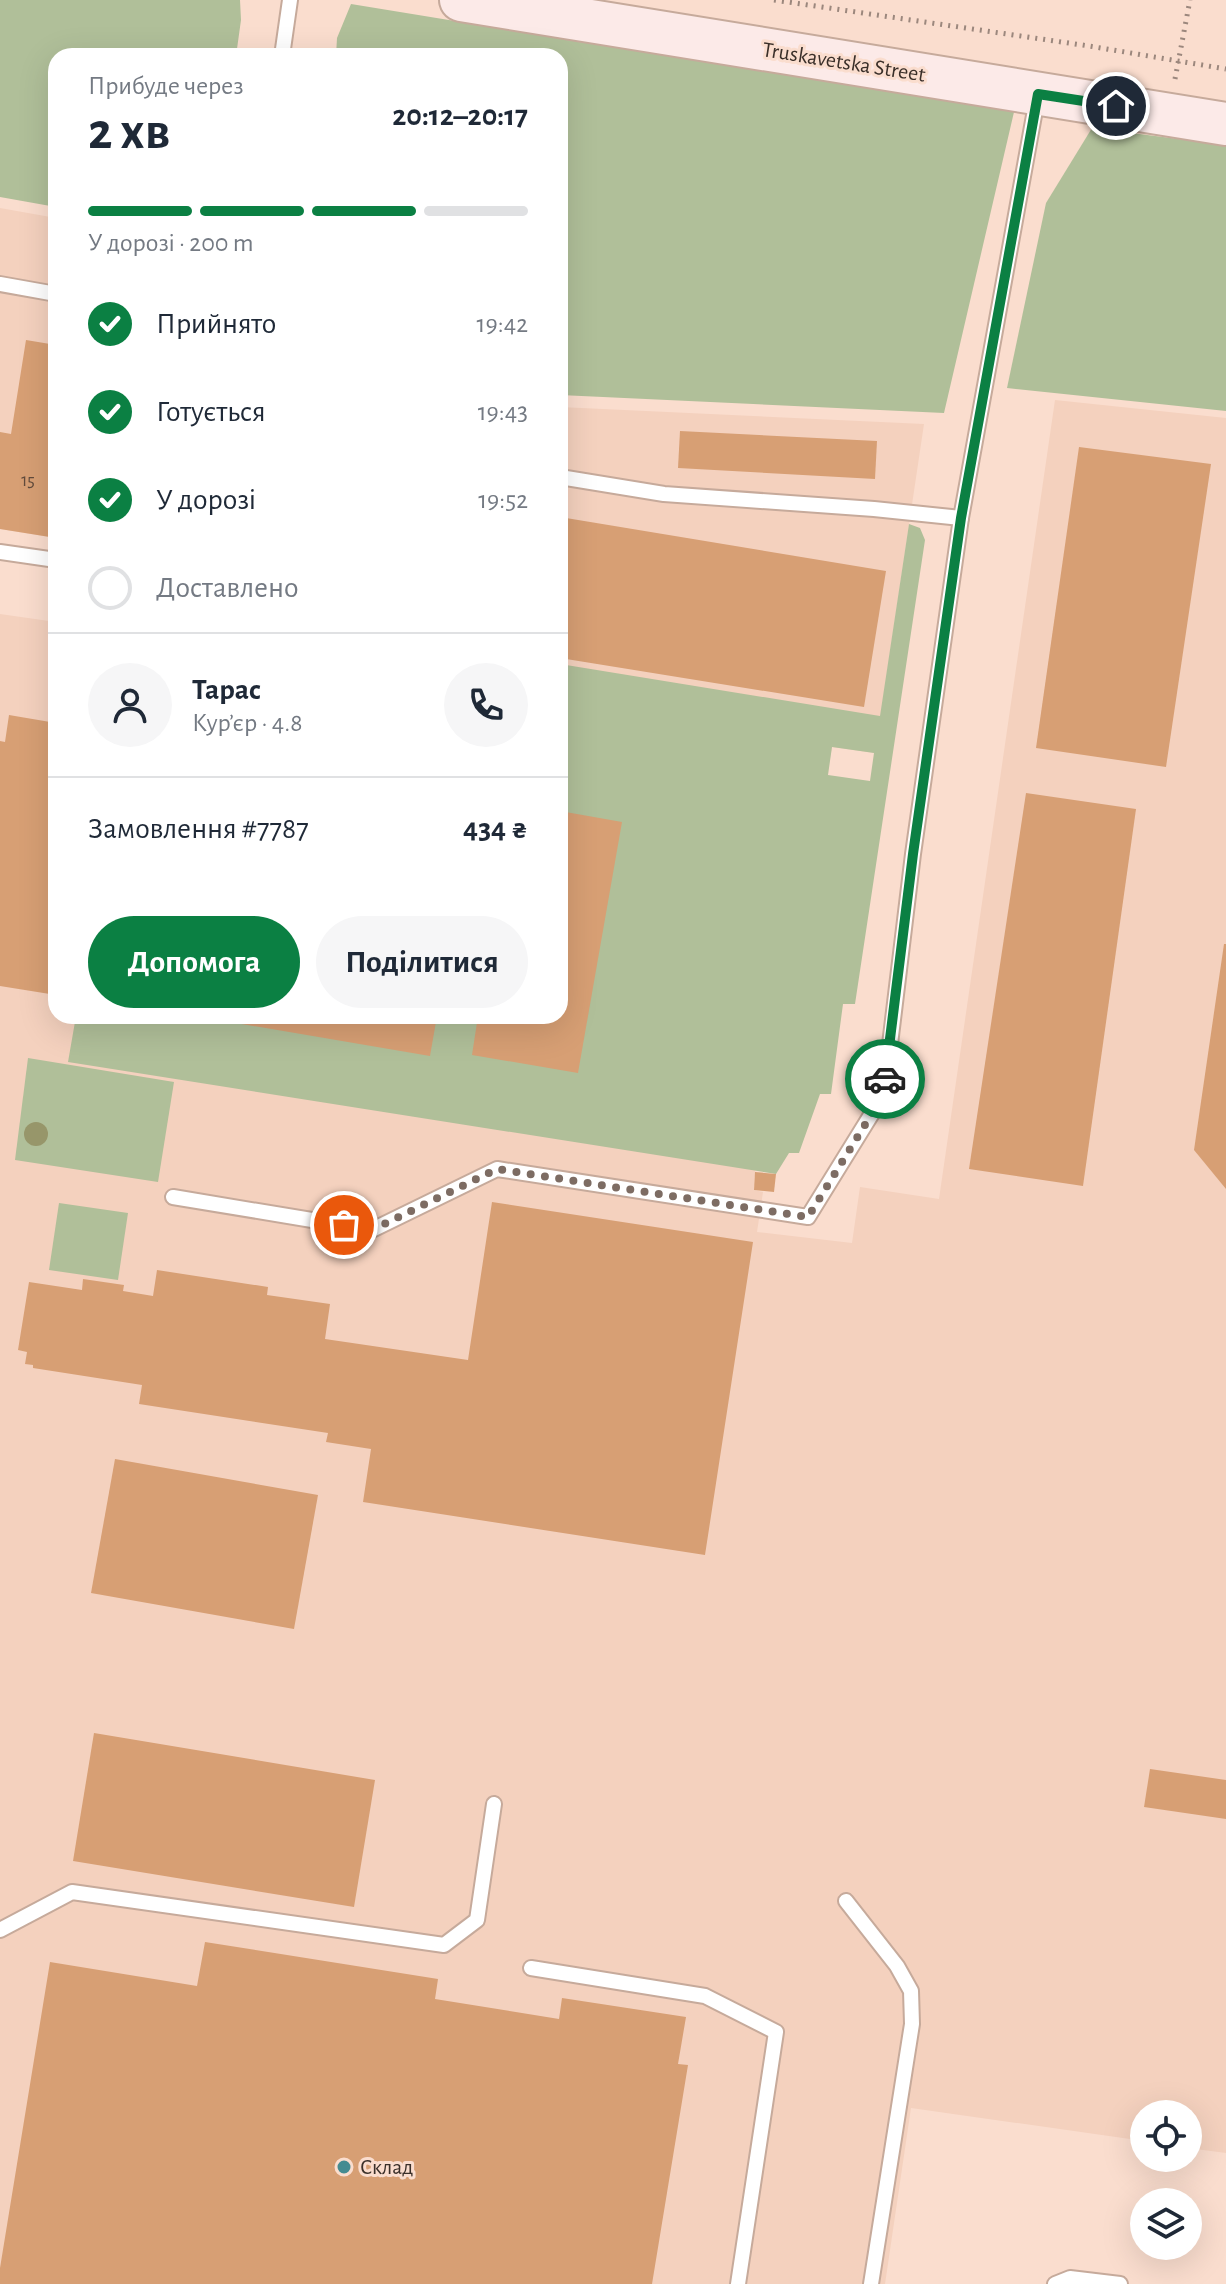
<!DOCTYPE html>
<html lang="uk">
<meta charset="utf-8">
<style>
:root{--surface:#fff;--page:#f6f6f7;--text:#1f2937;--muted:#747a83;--line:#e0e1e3;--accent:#0b8043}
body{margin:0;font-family:"Alegreya Sans",sans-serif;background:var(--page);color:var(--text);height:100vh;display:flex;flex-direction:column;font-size:30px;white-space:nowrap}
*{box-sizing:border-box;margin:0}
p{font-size:26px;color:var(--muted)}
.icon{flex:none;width:44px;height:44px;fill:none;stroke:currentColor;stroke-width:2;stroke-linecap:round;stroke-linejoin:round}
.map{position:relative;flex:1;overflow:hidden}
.drawer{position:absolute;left:48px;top:48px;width:520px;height:976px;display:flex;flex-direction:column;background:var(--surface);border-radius:24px;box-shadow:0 8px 32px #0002}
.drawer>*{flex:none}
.fabs{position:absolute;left:1130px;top:2100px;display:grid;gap:16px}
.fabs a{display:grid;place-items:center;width:72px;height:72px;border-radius:50%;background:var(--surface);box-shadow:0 8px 32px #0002;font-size:40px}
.pin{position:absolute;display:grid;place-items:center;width:68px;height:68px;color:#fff;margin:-34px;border:4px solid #fff;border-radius:50%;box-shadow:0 2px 8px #0007}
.courier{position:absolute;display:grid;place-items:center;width:80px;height:80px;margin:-40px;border:6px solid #0b8043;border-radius:50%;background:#fff;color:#222;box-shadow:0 2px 10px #0007}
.headline em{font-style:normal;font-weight:700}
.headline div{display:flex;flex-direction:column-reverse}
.headline{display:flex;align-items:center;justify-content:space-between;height:136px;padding:0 40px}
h1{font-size:52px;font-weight:700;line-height:60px}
.bar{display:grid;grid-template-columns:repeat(4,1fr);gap:12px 8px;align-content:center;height:96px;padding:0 40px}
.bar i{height:10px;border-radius:6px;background:var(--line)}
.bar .selected{background:var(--accent)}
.bar p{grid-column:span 4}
.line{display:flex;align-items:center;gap:20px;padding:0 40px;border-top:2px solid var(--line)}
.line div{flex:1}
.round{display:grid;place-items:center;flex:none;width:84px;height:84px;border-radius:42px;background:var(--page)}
ol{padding:0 40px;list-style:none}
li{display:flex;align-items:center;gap:24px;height:88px}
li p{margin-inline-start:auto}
li .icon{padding:8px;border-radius:50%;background:var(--accent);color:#fff;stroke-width:4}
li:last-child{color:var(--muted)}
li i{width:44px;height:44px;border:4px solid var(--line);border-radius:50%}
.button{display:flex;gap:16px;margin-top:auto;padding:16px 40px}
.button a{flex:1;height:92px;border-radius:48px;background:var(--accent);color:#fff;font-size:32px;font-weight:700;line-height:92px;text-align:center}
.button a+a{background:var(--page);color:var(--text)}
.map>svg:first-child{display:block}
</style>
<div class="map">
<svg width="1226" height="2284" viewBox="0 0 1226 2284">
<rect width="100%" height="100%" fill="#faddce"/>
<g fill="#f4d1be">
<path d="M0,208L56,218V538L0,529Z"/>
<path d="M1055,400L1226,418V2153L1188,2148V2114H1144V2141L911,2108L885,2284H0V614L56,622V1016H560V407L924,424L875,753L832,747L755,1173L754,1190L763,1192L757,1232L852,1243L860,1187L939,1199Z"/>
</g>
<g fill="#b0bf99" fill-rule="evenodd">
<path d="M0,0H240L241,20L236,56H56V207L0,197Z"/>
<path d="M351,4L1014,112L944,413L560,395V56H336L337,38Z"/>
<path d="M1092,128L1226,145V411L1007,388L1046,203Z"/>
<path d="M909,524L920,528L925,540L855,1004H843L831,1094H820L799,1153H789L776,1174L68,1062L76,1016H560V664L880,716ZM832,747L874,753L870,781L828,775Z"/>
<path d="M28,1058L174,1082L158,1182L15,1160Z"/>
<path d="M59,1203L128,1213L118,1280L49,1270Z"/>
</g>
<g fill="#d79f74">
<path d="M26,340L56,345V538L0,529V432L11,434Z"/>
<path d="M680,431L877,441L875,479L678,468Z"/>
<path d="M1079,447L1211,464L1166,767L1036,748Z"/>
<path d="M560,517L886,571L864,707L560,658Z"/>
<path d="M9,715L56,723V995L0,986V741L5,742Z"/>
<path d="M1026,793L1136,809L1083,1186L969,1169Z"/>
<path d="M560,811L622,822L578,1073L472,1055L478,1016H560Z"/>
<path d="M1224,944H1226V1189L1194,1150Z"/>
<path d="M195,1016H437L430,1056Z"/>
<path d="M755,1172L776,1174L774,1192L754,1190Z"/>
<path d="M492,1202L753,1242L705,1555L363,1502L371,1449L326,1442L328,1433L139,1404L142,1385L33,1368V1365L25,1364L27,1352L18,1350L29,1282L82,1290L83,1279L124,1285L123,1291L153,1296L157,1270L268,1287L267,1295L330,1304L325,1339L468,1360Z"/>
<path d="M115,1459L318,1495L294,1629L91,1593Z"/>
<path d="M94,1733L375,1780L354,1907L73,1861Z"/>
<path d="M1150,1769L1226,1780V1819L1144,1807Z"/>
<path d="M205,1942L438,1979L435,1999L559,2019L562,1998L686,2017L678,2064L688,2065L652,2284H0V2268L50,1962L197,1986Z"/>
</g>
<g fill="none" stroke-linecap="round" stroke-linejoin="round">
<g stroke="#c6aa9b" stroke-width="18">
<g id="lane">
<path d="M282,56L290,0"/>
<path d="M0,284L56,294"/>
<path d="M560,477L664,494L874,509L961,518"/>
<path d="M0,552L56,560"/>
<path d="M173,1197L372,1230L497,1169L808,1217L884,1094L913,854L961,518L1037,99"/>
<path d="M846,1901L897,1966L911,1991L912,2024L871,2284"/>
<path d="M0,1930L72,1892L444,1945L477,1920L494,1804"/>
<path d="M531,1968L705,1996L776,2032L738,2284"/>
<path d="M1055,2284L1070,2278L1120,2284"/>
</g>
</g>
<g stroke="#c6aa9b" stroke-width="46">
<path id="secondary" d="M461,0L1226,124"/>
</g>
<g stroke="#9b877d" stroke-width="5" stroke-dasharray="2 6" stroke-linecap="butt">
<path d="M774,0L1089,46L1226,69"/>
<path d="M1175,79L1190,0"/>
</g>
<use href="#lane" stroke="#fff" stroke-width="14"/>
<use href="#secondary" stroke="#fceae8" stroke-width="42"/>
</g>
<circle fill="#97966a" cx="36" cy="1134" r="12"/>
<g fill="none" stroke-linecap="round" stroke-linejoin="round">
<path stroke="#7d6c63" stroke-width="8" stroke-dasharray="0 14.4" d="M344,1225L372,1230L497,1169L808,1217L884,1094L885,1079"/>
<path stroke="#0b8043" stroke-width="10" d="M885,1079L913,854L961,518L1038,94L1116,106"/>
</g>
<circle fill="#448b91" stroke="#faddce" stroke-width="3" cx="344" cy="2167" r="8"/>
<g text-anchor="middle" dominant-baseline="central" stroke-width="6" stroke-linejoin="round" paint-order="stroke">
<g font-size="18" fill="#614b3c">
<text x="28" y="481">15</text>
</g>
<g font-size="22" fill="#3a2f29" stroke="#faddce">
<text transform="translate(844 62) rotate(9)">Truskavetska Street</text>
</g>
<g font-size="22" fill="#3a2f29" stroke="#faddce" text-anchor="start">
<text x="360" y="2167">Склад</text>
</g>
</g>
</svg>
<div class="fabs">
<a><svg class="icon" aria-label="locate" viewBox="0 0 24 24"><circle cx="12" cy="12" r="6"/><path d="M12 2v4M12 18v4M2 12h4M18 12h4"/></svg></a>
<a><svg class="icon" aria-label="layers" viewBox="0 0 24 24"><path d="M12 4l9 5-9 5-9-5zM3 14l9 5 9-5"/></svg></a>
</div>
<div class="pin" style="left:344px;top:1225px;background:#ea580c"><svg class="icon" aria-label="bag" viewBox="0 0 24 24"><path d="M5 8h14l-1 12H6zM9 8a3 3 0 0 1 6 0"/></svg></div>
<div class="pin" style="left:1116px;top:106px;background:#1f2937"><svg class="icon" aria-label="home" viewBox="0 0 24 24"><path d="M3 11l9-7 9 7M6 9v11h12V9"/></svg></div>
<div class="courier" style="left:885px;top:1079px"><svg class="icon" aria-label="car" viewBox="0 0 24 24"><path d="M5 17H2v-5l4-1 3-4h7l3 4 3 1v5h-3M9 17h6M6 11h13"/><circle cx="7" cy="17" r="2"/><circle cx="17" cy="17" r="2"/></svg></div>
<section class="drawer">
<div class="headline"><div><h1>2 хв</h1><p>Прибуде через</p></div><em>20:12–20:17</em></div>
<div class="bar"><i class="selected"></i><i class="selected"></i><i class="selected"></i><i></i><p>У дорозі · 200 m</p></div>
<ol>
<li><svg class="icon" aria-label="check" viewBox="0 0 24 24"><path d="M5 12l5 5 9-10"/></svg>Прийнято<p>19:42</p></li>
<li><svg class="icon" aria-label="check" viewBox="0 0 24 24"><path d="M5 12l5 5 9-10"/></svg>Готується<p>19:43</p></li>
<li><svg class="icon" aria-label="check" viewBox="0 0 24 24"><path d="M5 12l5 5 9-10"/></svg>У дорозі<p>19:52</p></li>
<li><i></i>Доставлено</li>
</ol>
<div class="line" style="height:144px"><a class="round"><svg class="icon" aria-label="person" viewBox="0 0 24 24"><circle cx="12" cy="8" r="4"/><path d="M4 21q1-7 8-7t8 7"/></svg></a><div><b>Тарас</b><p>Кур’єр · 4.8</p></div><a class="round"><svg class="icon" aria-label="phone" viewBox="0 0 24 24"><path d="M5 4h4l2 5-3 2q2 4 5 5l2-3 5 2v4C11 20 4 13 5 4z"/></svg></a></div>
<div class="line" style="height:104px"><div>Замовлення #7787</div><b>434 ₴</b></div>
<div class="button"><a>Допомога</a><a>Поділитися</a></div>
</section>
</div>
